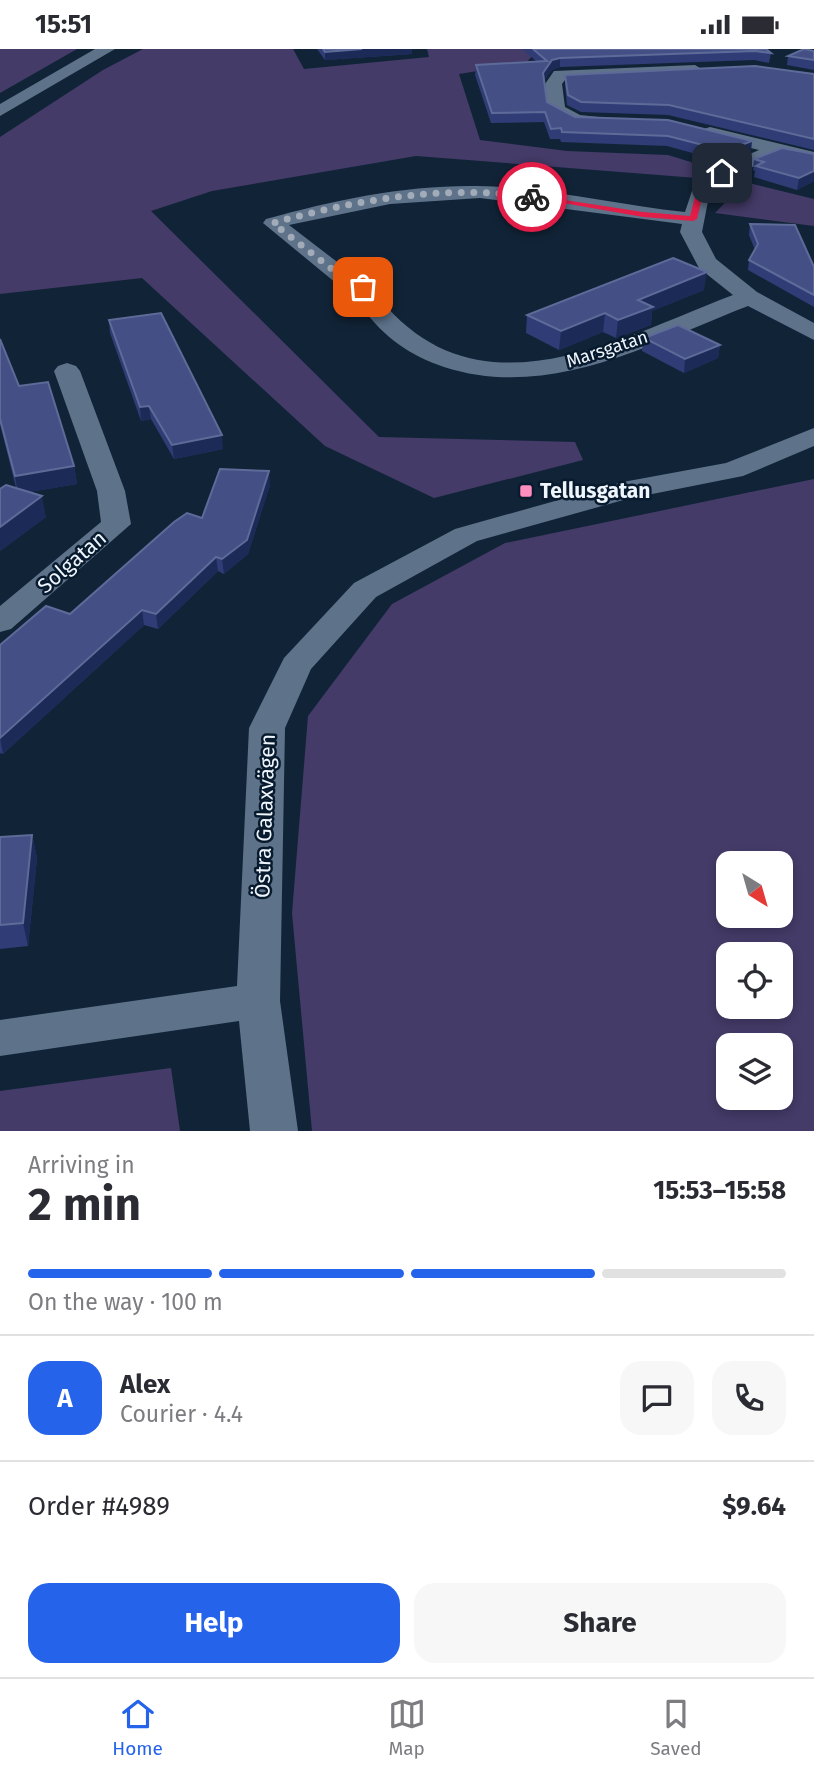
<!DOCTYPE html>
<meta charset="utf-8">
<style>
:root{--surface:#fff;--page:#f7f7f7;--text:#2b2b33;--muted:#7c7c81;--line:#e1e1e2;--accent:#2563eb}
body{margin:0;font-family:"Fira Sans",sans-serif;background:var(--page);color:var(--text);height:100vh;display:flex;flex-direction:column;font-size:26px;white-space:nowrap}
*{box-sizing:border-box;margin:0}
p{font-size:23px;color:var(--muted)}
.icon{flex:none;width:38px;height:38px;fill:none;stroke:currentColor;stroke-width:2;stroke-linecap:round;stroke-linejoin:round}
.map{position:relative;height:1082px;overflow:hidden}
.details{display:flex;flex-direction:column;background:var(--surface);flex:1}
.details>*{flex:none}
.needle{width:46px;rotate:143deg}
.buttons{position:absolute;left:716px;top:802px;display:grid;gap:14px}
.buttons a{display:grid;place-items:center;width:77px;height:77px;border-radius:14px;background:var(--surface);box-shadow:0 4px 10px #0003;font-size:35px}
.pin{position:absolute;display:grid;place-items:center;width:60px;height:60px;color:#fff;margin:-30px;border-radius:14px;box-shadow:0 4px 10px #0006}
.courier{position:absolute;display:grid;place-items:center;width:70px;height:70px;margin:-35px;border:5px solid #e11d48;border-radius:50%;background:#fff;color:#222;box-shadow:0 2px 9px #0007}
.headline em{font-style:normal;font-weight:700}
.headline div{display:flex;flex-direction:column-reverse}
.headline{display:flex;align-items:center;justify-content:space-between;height:119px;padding:0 28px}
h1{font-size:46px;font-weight:700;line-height:52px}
.bar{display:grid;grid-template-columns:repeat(4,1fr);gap:10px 7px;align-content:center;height:84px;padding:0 28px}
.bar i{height:9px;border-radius:5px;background:var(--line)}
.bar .selected{background:var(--accent)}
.bar p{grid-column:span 4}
.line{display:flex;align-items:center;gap:18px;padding:0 28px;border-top:2px solid var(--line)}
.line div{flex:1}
.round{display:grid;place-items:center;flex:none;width:74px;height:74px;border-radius:21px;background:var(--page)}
.cta{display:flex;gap:14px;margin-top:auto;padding:14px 28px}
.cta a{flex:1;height:80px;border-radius:21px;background:var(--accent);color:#fff;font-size:28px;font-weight:700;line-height:80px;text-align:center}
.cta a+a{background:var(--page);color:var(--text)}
.status{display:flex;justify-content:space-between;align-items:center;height:49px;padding:0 35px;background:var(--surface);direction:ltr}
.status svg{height:19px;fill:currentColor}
.tabs{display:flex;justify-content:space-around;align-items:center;height:98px;border-top:2px solid var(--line);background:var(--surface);font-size:19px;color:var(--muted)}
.tabs a{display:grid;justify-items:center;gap:4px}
.tabs .selected{color:var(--accent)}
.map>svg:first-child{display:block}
</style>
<div class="status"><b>15:51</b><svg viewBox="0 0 49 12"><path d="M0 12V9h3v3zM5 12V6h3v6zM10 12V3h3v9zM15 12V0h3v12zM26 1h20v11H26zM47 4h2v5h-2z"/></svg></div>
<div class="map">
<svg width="814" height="1082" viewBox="0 0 814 1082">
<rect width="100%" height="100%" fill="#112437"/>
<g fill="#443b68" fill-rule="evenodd">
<path d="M0,0H77L0,44Z"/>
<path d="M143,0H293L304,20L429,8L427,0H602L535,4L526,14L459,25L480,91L567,102L668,106L720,122L697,129L416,107L212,142L151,162L379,388L575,393L583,411L434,449L325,397L142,229L0,245V88L103,21Z"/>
<path d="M745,133L814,150V177L715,164Z"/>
<path d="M814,430V1082H312L292,864L308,667L392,555L505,494ZM728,814H780V866H728ZM728,905H780V957H728ZM728,996H780V1048H728Z"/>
<path d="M171,1019L180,1082H0V1042Z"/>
</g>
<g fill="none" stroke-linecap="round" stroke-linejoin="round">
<g fill="#5e738a" fill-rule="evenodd">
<path d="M95,0H115L0,67V55Z"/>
<path d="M695,16L703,21L701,25L565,31L562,35L565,58L580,66L599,68L602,72L599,76L570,75L548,61L545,35L554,22Z"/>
<path d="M710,78L814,103V115L780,106L729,128L710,142L702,183L716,210L757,243L814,274V291L748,257C652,294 549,352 444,318C411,307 383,288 363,259L365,246L342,239L263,174L266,170C335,151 405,136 477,137C547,138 616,156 685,163L694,136L715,120L759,101L704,88L701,84L704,80ZM480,149L682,175L680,183L699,219L733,246C622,288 485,368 387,258L388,242L385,237L358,229L289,176L390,155Z"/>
<path d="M67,314L76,317L80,322L125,442L131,475L11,580L0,583V557L101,473L97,442L54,322L58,317Z"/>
<path d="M814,379V397L743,427L627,450L477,492L376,548L311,620L285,679L280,952L298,1082H250L239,972L0,1007V971L237,937L249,679L284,609L354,534L455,480L623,433L726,414Z"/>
</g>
</g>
<g fill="#2f3c76">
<path d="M317,0H412V5L325,11Z"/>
<path d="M522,0H766L771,4L769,14L754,11L560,18L552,21L544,31L547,53L575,68L751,103L725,113L667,97L561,93L560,90H550L544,73L491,74L475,26L476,16L536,12Z"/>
<path d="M814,2V21L787,16L788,7Z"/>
<path d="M814,25V101L668,66L581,63L567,56L565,36V26Z"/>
<path d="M814,105V132L797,141L754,128L755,122L753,121L754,110Z"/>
<path d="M750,175L814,218V258L748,221L749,211L755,201L749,186Z"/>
<path d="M704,241L652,262L651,276L616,289L603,283L559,301L526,284L527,266Z"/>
<path d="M109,271L223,400L174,410L151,370L141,372L110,284Z"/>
<path d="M644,289L720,296L718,309L684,324L642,302Z"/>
<path d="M0,290L19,337L74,417L77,435L29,443L46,468L0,502V440L16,439L0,375Z"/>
<path d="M270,436L248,505L224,525L218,522L158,580L144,576L3,705L0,704V596L70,565L202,469Z"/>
<path d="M32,786L37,809L28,897L0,900V788Z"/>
</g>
<g fill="#1b2a57">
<path d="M362,0H412V5L325,11V3Z"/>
<path d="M560,9V18L552,21L543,34V24L552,11Z"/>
<path d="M752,92L751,103L725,113L726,102Z"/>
<path d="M814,122V132L797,141L799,129Z"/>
<path d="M707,223L704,241L652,262L651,276L616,289L618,271L638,251Z"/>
<path d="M605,264L603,283L559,301L561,282Z"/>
<path d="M720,296L718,309L684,324L685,310Z"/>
<path d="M149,357L151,370L141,372L140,358Z"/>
<path d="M222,386L223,400L174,410L172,396Z"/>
<path d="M74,417L77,435L18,445L15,427Z"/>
<path d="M269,422L270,436L248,505L224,525L222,510Z"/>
<path d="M42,447L46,468L0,502V478Z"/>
<path d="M216,508L218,522L158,580L156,565Z"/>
<path d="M142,561L144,576L3,705L0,689Z"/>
<path d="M32,786L37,809L28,897L23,874Z"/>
</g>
<g fill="#445085" stroke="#5e6a98" stroke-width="2">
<path d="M323,0H362L325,3Z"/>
<path d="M533,0H766L771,4L755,2L560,9L552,11L543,24L547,53L575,68L668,71L752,92L726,102L668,87L562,83L561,79L551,80L545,63L492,64L476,16L547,12Z"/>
<path d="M804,0L814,2V11L788,7Z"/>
<path d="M755,17L814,25V90L669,56L581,53L568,46L565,26Z"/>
<path d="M782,99L814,105V122L799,129L756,117L764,113L754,110Z"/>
<path d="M750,175L795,176L814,218V246L749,211L758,195Z"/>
<path d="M673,209L707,223L638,251L653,258L618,271L605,264L561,282L527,266Z"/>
<path d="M161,264L222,386L172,396L149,357L140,358L109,271Z"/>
<path d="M678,276L720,296L685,310L644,289Z"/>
<path d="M0,290L19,337L48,333L74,417L15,427L0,370Z"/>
<path d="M220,420L269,422L247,491L222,510L216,508L156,565L142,561L0,689V596L46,557L70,565L174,473L187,464L202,469Z"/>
<path d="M6,436L42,447L0,478V440Z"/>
<path d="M32,786L23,874L0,876V788Z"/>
</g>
<path fill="#e11d48" d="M720,122L726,124L704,141L697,170L693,172L643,168L529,148L532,146L643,163L690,167L697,140Z"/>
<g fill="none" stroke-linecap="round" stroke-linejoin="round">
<path stroke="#a1acb8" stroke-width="7" stroke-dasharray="0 12.6" d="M363,238L350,234L273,174C355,151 446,135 532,148"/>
</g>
<rect fill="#fe8ebd" stroke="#081a2d" stroke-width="2.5" x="519" y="435" width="14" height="14" rx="3.5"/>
<g text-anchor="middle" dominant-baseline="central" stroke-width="5" stroke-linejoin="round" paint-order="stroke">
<g font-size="18" fill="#eef5fd" stroke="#081a2d">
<text transform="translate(607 300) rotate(-18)">Marsgatan</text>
</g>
<g font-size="21" font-weight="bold" fill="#eef5fd" stroke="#081a2d" text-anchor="start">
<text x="540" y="442">Tellusgatan</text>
</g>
<g font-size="21" fill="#eef5fd" stroke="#081a2d">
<text transform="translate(72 513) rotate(-41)">Solgatan</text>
<text transform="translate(265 767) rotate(-88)">Östra Galaxvägen</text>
</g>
</g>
</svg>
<div class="buttons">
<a><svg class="needle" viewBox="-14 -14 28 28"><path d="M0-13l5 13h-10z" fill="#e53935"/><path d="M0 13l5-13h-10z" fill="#7c7c81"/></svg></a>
<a><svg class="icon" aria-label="locate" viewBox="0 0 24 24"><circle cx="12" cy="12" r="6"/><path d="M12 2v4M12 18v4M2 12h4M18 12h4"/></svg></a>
<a><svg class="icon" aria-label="layers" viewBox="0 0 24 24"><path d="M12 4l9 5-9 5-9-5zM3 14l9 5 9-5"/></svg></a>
</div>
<div class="pin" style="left:363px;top:238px;background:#ea580c"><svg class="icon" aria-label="bag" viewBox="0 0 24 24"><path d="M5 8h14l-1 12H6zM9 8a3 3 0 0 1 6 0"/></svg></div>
<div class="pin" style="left:722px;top:124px;background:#1f2937"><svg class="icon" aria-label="home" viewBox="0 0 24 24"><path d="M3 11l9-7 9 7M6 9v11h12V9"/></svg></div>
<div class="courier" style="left:532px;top:148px"><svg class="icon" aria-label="bike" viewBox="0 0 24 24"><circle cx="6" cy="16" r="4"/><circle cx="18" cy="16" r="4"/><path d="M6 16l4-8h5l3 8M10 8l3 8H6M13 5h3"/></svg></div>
</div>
<section class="details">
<div class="headline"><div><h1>2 min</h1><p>Arriving in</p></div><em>15:53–15:58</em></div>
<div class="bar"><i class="selected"></i><i class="selected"></i><i class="selected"></i><i></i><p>On the way · 100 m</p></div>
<div class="line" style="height:126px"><b class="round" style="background:var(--accent);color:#fff">A</b><div><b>Alex</b><p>Courier · 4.4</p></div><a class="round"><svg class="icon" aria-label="chat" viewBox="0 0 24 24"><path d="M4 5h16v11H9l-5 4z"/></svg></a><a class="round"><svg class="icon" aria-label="phone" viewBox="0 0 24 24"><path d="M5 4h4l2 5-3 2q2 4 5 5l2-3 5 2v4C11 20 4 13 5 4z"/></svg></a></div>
<div class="line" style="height:91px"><div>Order #4989</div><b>$9.64</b></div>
<div class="cta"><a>Help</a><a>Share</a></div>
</section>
<nav class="tabs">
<a class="selected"><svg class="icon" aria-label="home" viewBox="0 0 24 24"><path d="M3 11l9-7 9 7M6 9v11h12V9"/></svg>Home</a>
<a><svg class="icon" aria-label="map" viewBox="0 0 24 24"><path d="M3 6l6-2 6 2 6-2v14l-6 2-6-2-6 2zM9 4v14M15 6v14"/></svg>Map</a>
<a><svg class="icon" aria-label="saved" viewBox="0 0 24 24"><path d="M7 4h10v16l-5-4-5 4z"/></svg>Saved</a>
</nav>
